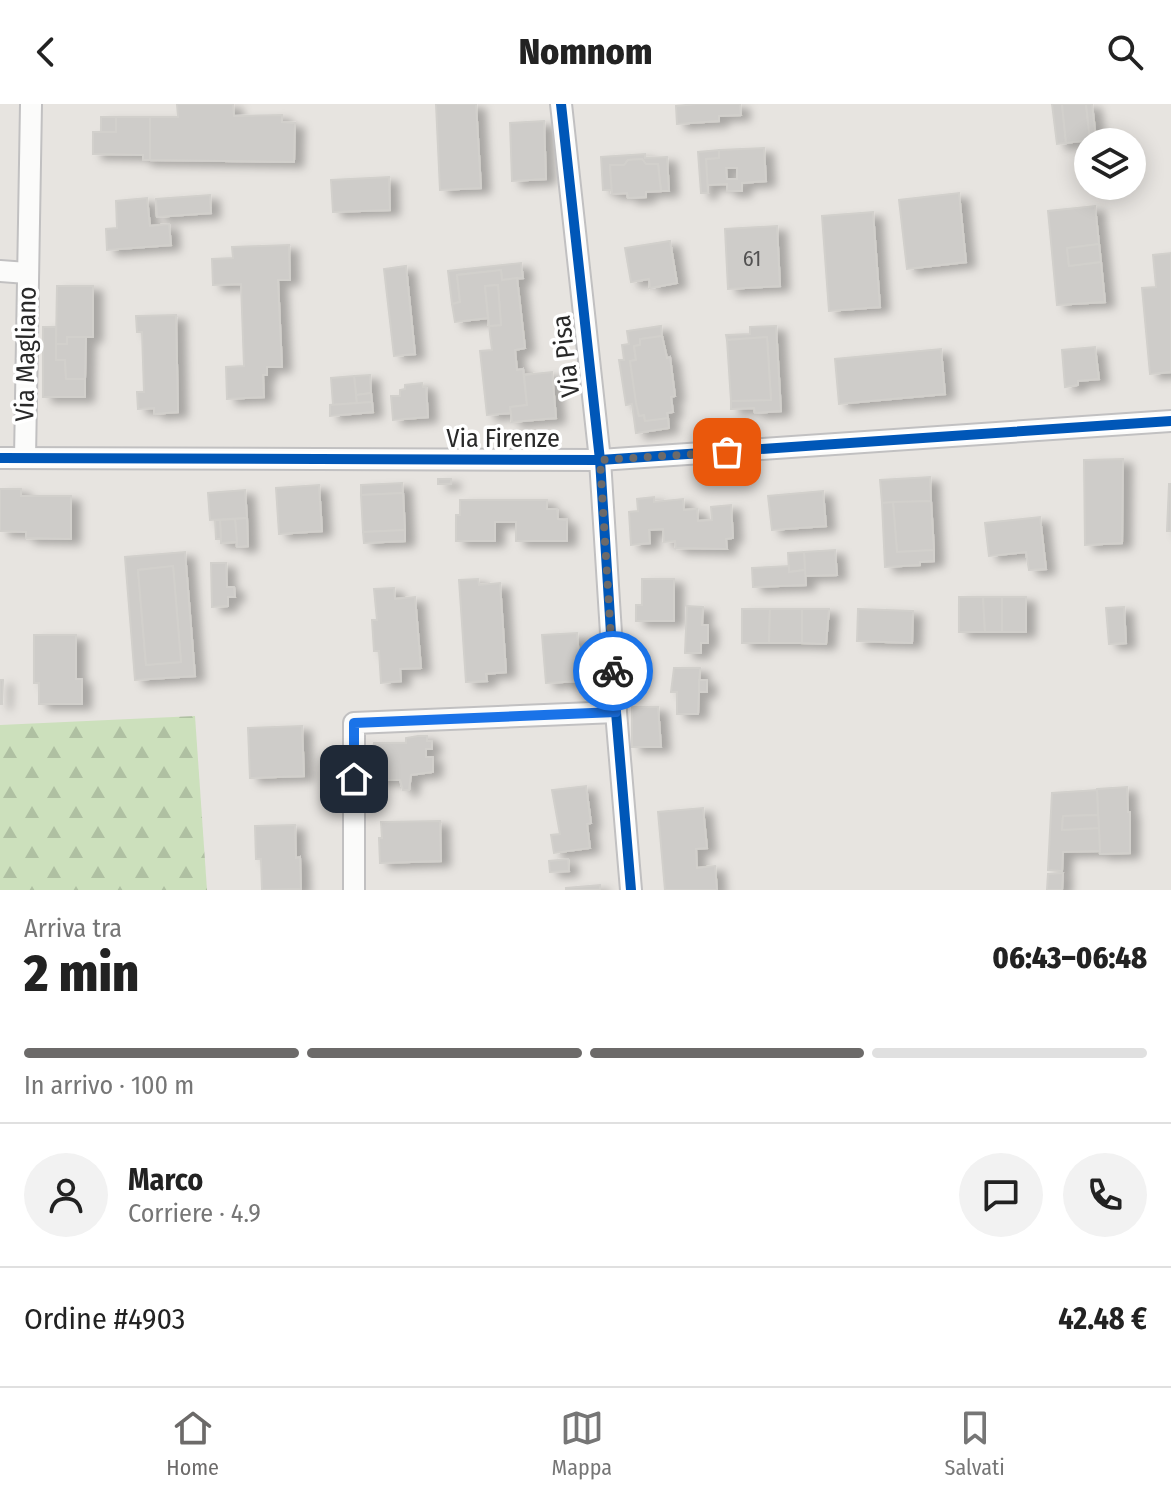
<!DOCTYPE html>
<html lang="it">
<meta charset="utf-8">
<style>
:root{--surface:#fff;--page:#f2f2f2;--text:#222;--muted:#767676;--line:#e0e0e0;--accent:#6c6a69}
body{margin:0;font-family:"Fira Sans Condensed",sans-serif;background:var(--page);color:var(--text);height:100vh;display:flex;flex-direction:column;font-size:30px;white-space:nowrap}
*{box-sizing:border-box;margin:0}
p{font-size:26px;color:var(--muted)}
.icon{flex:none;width:44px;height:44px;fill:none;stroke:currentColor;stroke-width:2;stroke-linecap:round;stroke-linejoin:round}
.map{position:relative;height:786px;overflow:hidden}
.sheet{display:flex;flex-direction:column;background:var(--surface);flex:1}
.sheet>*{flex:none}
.fabs{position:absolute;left:1074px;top:24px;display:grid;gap:16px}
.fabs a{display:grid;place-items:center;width:72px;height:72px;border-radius:50%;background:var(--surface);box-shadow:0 4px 20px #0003;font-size:40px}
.pin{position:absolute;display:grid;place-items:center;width:68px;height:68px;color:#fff;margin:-34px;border-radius:16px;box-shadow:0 4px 12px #0006}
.courier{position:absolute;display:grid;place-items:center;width:80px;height:80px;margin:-40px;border:6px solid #1a73e8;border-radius:50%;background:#fff;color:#222;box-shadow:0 2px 10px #0007}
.headline em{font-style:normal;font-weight:800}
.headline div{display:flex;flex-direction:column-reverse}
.headline{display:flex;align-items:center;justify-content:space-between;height:136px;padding:0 24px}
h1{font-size:52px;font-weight:800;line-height:60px}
.bar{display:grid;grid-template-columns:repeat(4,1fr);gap:12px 8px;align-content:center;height:96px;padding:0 24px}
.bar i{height:10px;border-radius:6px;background:var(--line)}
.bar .on{background:var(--accent)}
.bar p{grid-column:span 4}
.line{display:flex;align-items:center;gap:20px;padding:0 24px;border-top:2px solid var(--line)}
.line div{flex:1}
.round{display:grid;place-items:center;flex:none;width:84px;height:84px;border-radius:42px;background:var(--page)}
header{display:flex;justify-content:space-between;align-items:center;height:104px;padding:0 24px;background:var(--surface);font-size:36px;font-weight:800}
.tabs{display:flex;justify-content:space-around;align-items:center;height:112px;border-top:2px solid var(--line);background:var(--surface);font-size:22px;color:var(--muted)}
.tabs a{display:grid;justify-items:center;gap:4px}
.tabs .on{color:var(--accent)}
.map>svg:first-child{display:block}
</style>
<header><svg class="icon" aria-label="back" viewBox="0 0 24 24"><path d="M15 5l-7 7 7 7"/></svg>Nomnom<svg class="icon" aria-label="search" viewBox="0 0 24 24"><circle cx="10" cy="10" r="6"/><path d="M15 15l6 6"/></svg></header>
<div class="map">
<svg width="1171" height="786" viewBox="0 0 1171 786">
<defs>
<pattern id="forest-firs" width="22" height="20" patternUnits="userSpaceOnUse" patternTransform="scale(2)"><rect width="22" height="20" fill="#cce0bc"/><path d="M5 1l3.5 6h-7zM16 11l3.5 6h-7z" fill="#afc0a2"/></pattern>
<filter id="shadow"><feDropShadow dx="9" dy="5" stdDeviation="4" flood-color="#0004"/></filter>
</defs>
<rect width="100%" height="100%" fill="#e7e4e0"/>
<path fill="url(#forest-firs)" d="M195,612L207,786H0V621Z"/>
<g fill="#ceccc9" stroke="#d2d0cc" stroke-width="2" fill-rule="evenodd" filter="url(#shadow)">
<path d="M177,0H233L234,12L282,11V18L295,19L294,58L150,56V13H178Z"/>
<path d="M436,0H476L481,84L440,86Z"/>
<path d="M697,0H740L741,11L719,12V17L677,20L676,2Z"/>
<path d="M1052,0H1062L1066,39L1057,40Z"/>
<path d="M1062,0H1086L1090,36L1066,39Z"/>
<path d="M1086,0H1092L1096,35L1090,36Z"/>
<rect x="101" y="13" width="15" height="15"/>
<path d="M116,13H150V56H143V51L93,50V28H116Z"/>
<path d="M544,17L546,75L512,77L510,19Z"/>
<path d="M764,44L766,77L742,79V87H727V80L707,81L706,55L719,54V46ZM726,64H737V75H727Z"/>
<path d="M719,46V54L706,55L708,89H701L698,48Z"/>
<path d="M645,50V54L667,53L669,87H661L658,60H646L642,55L628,56L624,61H610L612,86H603L601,53Z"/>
<path d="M642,55L646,60H658L661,87L646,88V93L628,94L627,89L612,90L610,61H624L628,56Z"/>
<path d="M389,73L390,106L333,108L331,76Z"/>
<path d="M959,89L966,158L907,165L899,96Z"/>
<path d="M210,91L211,109L157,113L156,95Z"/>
<path d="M147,94L150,122L169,120L171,141L107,146L106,125L117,124L116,97Z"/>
<path d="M1095,102L1099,140L1067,144L1069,162L1101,158L1105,198L1057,201L1048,107Z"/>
<path d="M873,108L880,203L829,207L822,112Z"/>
<path d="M777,122L780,182L728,185L725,125Z"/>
<path d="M670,137L677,179L650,184L649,175L631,178L625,144Z"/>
<path d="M1099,140L1101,158L1069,162L1067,144Z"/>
<path d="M289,141L290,176H278L282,263H267V271H263L264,293L227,295L226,263L244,262L241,180L213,181L212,155L233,154L232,143Z"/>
<path d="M1171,149V268L1150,270L1142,184L1156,183L1153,151Z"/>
<path d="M521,159L523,174L502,176L501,166L457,171L460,198L452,200L448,167Z"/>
<path d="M406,162L415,250L394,252L384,165Z"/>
<path d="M501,166L502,176L517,174L525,244L515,246L517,266L523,265L527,301L510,303L511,309L487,311L480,247L492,246L489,222L501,221L498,181L485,182L488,214L455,218L452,200L460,198L457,171Z"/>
<path d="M498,181L501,221L489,222L485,182Z"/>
<path d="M57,182H93V233H67V240H56Z"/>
<path d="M176,211L178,308L154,310V304L138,305L137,288H144L142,228H137L136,212Z"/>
<path d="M661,222L662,232L640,235V241L634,242L636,256L630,257L639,312L644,311L645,317L668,314L669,324L636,329L632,300L626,301L619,256H624L622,241L629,240L627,227Z"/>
<path d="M776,222L781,307L755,309L754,304L731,305V297L771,296L767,233L727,236L726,231L750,230V223Z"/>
<path d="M43,223H56V256H65L66,275H85V293H43Z"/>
<path d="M662,232L667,254L670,253L675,292L671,293L673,308L667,309L668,314L645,317L644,311L639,312L636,299L630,257L636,256L634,242L640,241V235Z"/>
<path d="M67,233H86L85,275H66L65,256H56V240H67Z"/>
<path d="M767,233L771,296L731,297L727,236Z"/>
<path d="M1095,243L1099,275L1078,277V281L1065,283L1062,246Z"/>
<path d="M941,245L945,290L839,300L835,255Z"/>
<path d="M552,268L556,314L512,318L510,303L527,301L524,271Z"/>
<path d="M370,271L371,289L356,291L354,272Z"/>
<path d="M354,272L357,299L333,301L331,274Z"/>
<path d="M422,279L423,283H426L428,313L393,316L391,292H400V286L405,285V281Z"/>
<path d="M371,289L372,298L357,299L356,291Z"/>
<path d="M372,298L373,308L330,312V301Z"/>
<path d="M1123,355L1122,439L1085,441L1084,356Z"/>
<path d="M930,373L931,397L882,399L880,376Z"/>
<rect x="438" y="375" width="13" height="5"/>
<path d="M402,379L403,389L361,391V381Z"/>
<path d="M1169,380H1171V427H1167Z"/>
<path d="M319,381L322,427L279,430L276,384Z"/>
<path d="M0,385H21V392H71V435L26,434V428L0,427Z"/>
<path d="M245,386L247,414L210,416L208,389Z"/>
<path d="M823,387L826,422L772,426L768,392Z"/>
<path d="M403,389L405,426L363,428L361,391Z"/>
<path d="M654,393V398L683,395L684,406L697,405L698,417L712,416L711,403L731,401L733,434L726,435L727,445L676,444L675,437L664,438L663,425L649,426L650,439L631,441L629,408L638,407L637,395Z"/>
<path d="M460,396H547V405H557L558,415L567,416V437H516V418H495V437H456V411H460Z"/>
<path d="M931,397L934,446L897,448L893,398Z"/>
<path d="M893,398L897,448L934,446V457L920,458V461L885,463L882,399Z"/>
<path d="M1040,413L1046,465L1029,466L1026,448L989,452L985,419Z"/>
<path d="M247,414L248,442L237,443L235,415Z"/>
<path d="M235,415L237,438L221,439L220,416Z"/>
<path d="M215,416H220L221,435H216Z"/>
<path d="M405,426V437L364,439L363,428Z"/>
<path d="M835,446L837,471L805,472L804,448Z"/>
<path d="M185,448L195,572L135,576L125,453ZM173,462L181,558L146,561L138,466Z"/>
<path d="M804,448L805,466L789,468L788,449Z"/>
<path d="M211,459H226L227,483H234L235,493H228V502L212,503Z"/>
<path d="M173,462L181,558L146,561L138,466Z"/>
<path d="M789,462V468L805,466L806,481L753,483L752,464Z"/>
<path d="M478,475L479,481L500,479L506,568L486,570L487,577L466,578L459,476Z"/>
<path d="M642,475H674V517H636V501H642Z"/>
<path d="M394,484L395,495L415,493L421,564L400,565L401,577L381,579L379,547H374L372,516H377L374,485Z"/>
<path d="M959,493H983L985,528H959Z"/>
<path d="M983,493H1002V528H985Z"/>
<rect x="1002" y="493" width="24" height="35"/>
<path d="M687,502L703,503L702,521H708V539H701V549H685Z"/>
<path d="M1124,503L1126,539L1109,540L1106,504Z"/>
<path d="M742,505H770L769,539H742Z"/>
<path d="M770,505H802V539H769Z"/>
<path d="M802,505H829L826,540L802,539Z"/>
<path d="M858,505L913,507L912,539L857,537Z"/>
<path d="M577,529L581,577L546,579L542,531Z"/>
<path d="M34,531H76V575H82V600H39V579H34Z"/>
<path d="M674,564H700L698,610H677V588H671Z"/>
<path d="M0,576H3L2,600H0Z"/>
<rect x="699" y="576" width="8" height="12"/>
<path d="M632,603H658L661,643H632Z"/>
<path d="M302,622L304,672L250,674L248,624Z"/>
<path d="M418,632H427V637H432V645H426V653H433V668L411,671L409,686H403L400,676H375V654H371L374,639H406V634Z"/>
<path d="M586,682L591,719L587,720L590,744L554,749L551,731L560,730L552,686Z"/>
<path d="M1127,683L1128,708H1130V749L1100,750L1097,685Z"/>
<path d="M1097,686L1098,711L1063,712L1062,726L1099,724L1100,747L1063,748L1062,767L1048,766L1052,689Z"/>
<path d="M703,704L707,744L696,745L697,764L715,762L717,786H665L658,708Z"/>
<path d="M1098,711L1099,724L1062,726L1063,712Z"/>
<path d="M440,717L441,757L380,759L379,734H382L381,718Z"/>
<path d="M295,721L296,754L300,753L301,785L262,786L261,755H256L255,722Z"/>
<path d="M568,755L569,767L550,768L549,757Z"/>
<path d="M1063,769L1062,786H1047L1048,770Z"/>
<path d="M600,781V786H566V784Z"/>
</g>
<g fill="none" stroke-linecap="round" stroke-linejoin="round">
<g stroke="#c1c0c1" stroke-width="24">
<g id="street">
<path d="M561,0L600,356L616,608L631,786"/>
<path d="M0,167L27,169"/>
<path d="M0,354L600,356L1171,317"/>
<path d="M25,354L31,0"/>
<path d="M354,786V619L616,608"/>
</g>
</g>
<use href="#street" stroke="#fbfbfa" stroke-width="20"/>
<g stroke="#fff" stroke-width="15">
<g id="cycleway">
<path d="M561,0L600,356L616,608L631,786"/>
<path d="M0,354L600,356L1171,317"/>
</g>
</g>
<use href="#cycleway" stroke="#0057b8" stroke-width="10"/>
</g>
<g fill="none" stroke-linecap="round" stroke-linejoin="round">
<path stroke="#6c6a69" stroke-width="8" stroke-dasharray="0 14.4" d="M613,567L600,356L727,348"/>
<path stroke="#1a73e8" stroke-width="10" d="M354,675V619L616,608L613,567"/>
</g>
<g text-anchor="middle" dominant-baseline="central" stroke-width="7" stroke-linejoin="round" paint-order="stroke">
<g font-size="22" fill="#535252">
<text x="752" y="154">61</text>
</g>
<g font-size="26" fill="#292929" stroke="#fff">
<text transform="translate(26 250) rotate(-89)">Via Magliano</text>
<text transform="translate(566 252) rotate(-97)">Via Pisa</text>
<text x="503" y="334">Via Firenze</text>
</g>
</g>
</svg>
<div class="fabs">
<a><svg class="icon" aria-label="layers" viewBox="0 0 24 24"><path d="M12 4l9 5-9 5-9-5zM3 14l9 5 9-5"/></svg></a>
</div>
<div class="pin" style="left:727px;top:348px;background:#ea580c"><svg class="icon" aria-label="bag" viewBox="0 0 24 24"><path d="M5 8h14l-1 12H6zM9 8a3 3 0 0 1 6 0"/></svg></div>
<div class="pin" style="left:354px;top:675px;background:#1f2937"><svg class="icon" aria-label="home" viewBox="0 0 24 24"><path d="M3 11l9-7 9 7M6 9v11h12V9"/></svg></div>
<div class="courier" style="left:613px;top:567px"><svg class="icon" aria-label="bike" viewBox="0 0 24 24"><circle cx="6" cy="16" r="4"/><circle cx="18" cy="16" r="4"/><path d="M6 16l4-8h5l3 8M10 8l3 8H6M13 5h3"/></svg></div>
</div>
<section class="sheet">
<div class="headline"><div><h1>2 min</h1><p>Arriva tra</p></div><em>06:43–06:48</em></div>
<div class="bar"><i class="on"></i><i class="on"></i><i class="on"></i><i></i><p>In arrivo · 100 m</p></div>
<div class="line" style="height:144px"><a class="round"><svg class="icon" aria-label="person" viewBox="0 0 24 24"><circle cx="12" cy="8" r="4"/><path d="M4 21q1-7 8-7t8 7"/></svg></a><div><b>Marco</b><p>Corriere · 4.9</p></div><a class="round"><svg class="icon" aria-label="chat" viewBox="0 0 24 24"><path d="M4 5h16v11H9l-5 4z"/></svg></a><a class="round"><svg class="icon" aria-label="phone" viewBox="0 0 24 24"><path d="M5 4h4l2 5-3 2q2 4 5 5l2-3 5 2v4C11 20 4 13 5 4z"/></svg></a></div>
<div class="line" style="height:104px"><div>Ordine #4903</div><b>42.48 €</b></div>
</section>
<nav class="tabs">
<a class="on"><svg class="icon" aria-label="home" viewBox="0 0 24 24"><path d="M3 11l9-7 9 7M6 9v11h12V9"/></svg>Home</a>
<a><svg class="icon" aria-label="map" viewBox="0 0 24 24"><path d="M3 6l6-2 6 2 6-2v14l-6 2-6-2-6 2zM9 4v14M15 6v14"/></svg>Mappa</a>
<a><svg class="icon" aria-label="saved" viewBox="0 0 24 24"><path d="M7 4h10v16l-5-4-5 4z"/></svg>Salvati</a>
</nav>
